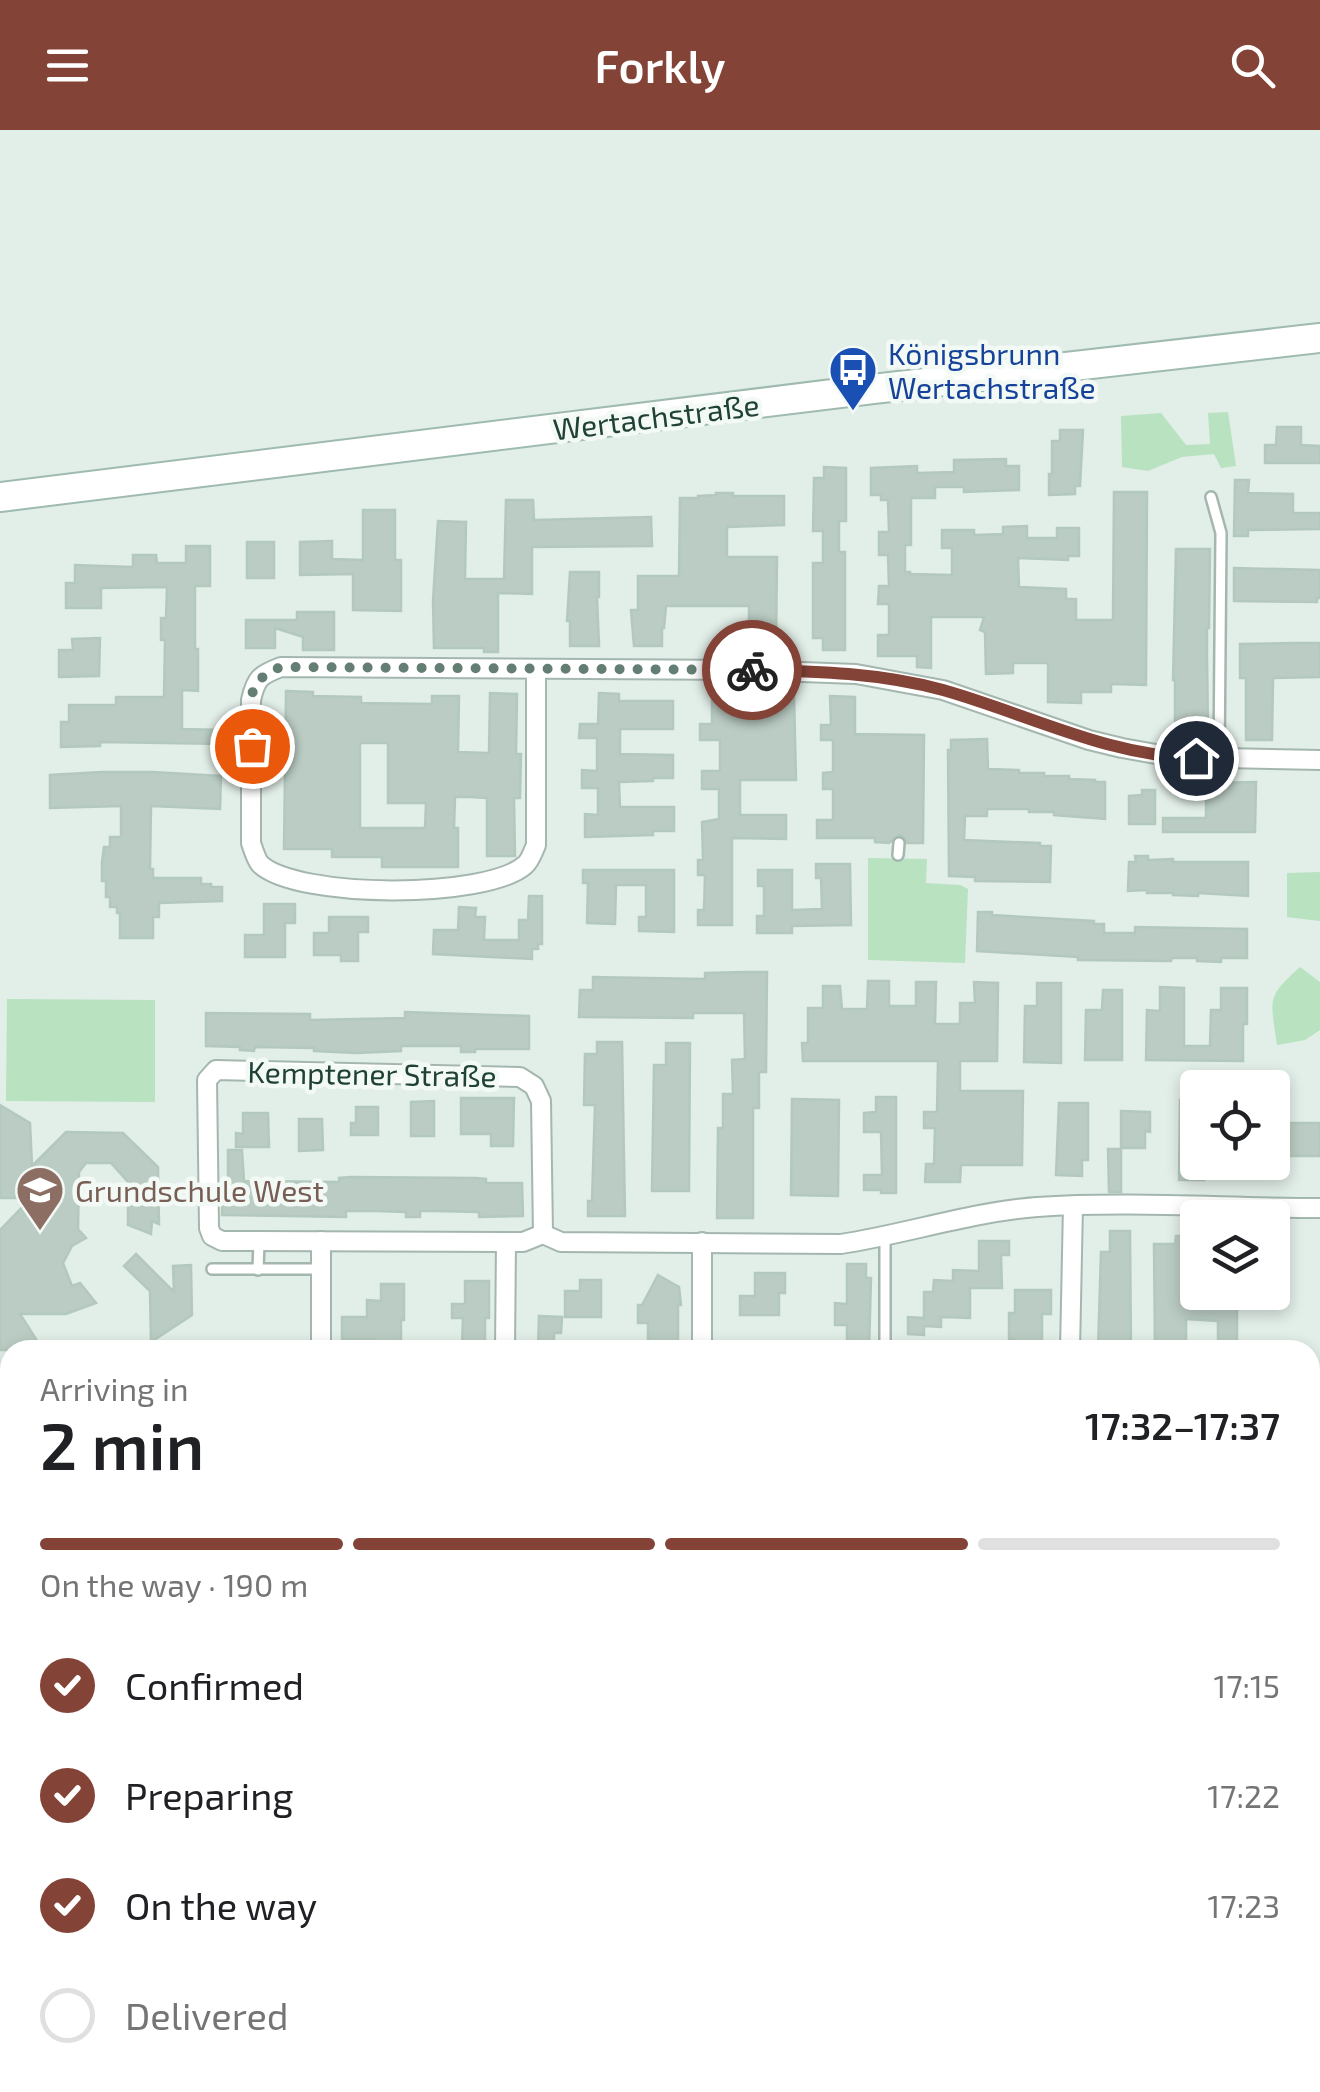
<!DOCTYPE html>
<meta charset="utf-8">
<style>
:root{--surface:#fff;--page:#f6f6f6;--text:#202124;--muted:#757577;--line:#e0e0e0;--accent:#844337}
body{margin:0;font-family:"Exo 2",sans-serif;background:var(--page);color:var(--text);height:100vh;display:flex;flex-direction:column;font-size:38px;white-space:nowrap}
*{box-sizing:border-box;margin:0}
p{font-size:32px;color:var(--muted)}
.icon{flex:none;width:55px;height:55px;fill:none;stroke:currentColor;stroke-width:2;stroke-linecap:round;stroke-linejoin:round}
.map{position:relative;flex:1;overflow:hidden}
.side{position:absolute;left:0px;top:1210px;width:1320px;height:752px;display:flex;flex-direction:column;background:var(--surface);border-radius:30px 30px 0 0;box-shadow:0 5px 15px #0003}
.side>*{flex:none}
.controls{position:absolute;left:1180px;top:940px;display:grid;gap:20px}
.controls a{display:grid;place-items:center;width:110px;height:110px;border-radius:10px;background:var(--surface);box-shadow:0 5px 15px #0003;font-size:50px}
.pin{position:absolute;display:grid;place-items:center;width:85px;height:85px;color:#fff;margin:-42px;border:5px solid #fff;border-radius:50%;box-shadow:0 2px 10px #0007}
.courier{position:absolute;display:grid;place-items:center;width:100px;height:100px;margin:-50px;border:8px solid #844337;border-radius:50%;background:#fff;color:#222;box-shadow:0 2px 12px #0007}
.summary em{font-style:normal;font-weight:600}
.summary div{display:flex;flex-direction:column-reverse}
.summary{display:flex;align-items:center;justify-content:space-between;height:170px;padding:0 40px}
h1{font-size:65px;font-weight:600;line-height:75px}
.bar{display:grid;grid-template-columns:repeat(4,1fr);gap:15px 10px;align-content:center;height:120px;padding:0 40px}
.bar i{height:12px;border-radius:8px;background:var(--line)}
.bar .current{background:var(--accent)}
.bar p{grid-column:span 4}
ol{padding:0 40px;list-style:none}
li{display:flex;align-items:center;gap:30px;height:110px}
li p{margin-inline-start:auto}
li .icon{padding:10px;border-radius:50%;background:var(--accent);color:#fff;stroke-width:4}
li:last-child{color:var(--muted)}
li i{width:55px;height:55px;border:5px solid var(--line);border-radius:50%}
header{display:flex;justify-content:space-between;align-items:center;height:130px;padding:0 40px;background:var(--accent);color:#fff;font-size:45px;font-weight:600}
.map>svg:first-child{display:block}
</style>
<header><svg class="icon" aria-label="menu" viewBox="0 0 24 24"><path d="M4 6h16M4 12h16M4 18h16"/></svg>Forkly<svg class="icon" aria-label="search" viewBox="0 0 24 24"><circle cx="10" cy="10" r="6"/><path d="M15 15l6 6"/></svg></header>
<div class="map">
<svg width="1320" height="1962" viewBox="0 0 1320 1962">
<rect width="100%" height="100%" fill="#e2eee8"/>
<g fill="#b8e2c0">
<path d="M1228,282L1236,336L1221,338L1214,324L1182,327L1148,341L1122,337L1121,286L1161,283L1186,315L1210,314L1208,283Z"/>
<path d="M868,728L927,729L926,753L960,755L968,759L965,833L868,830Z"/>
<path d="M1320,742V791L1287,787V743Z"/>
<path d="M1300,837L1320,852V900L1305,910L1277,915C1271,870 1265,868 1300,837Z"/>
<path d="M7,869L155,870V972L6,971Z"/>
<path d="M87,1953H252L253,1962H87Z"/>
</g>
<g fill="#baccc3" stroke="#b4c9be" stroke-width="2.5" fill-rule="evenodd">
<path d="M1277,297H1301V315L1320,316V333H1265V315H1276Z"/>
<path d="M1060,300H1083L1080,356H1075V364L1049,365V344H1052V311H1060Z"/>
<path d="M1006,329V336H1019V360L964,362V357H935V368H911V415H905V442H910V444L952,445V418H942V400H974V405L1003,404V397L1027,396V408H1057V398H1079V426H1068V430L1018,428L1019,457L1066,459V469H1076V490H1113L1114,362H1147L1146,555L1111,554V562H1081V573L1048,572V533H1013V543L986,544L985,502L980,500L984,487H931V538L917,537V526H878V505H889V474H878L879,456H889L888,425H879V402H889L888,370H881V365H871V338L917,336V343L954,342V330Z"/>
<path d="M824,337L846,338V391H839V422H845V520H823V508H813V433H823V401H813L814,348H824Z"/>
<path d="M1235,350H1249L1248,363L1293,364V383H1320V399L1248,400V406H1234Z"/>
<path d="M716,363H733V366H784V395L727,397V427H777L776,517L749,516V476H666L664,498H662V516H634L631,480H638V446H679L680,368H698V366L716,365Z"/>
<path d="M506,370H533L534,390L651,387L652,416L532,417V464L498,463V522H484V518H434L433,471L438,391L466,392L465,449H504Z"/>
<path d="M363,380H395V430H401V481L353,480V444L300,445V412L332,411V429L363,430Z"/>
<rect x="247" y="412" width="27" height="36"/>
<path d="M186,416H210V456H195V519H198V561L182,560V599L224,600V614L100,612V616L61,617V592H69V575H116V567H164L165,510H161V488H166L167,457L101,458V478H66V453H75V435L133,437V425H156L157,433H186Z"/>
<path d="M1176,419H1210L1209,498H1207V526L1208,602H1175V550H1173Z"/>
<path d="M1234,438L1320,440V468H1317V472L1234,471Z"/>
<path d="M570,442H599V467H597L599,516H570V491H567Z"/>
<path d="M297,482H334V520H303V507L275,498V518H246V490H297Z"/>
<path d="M100,508L99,546L59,547V520H73L72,509Z"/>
<path d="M1293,513H1320V547L1273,548L1272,610H1246V548H1240V514Z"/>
<path d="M286,561L313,562V566L361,567V573L432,574V566H459L458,622L489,623L490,563L517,564L516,624H521L520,668H514L515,726H487V668L470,667H455L454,698H458V737H382V727H332V719H284ZM360,613H388V673H426L425,698H360Z"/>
<path d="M599,563L619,564V571H673V599H620V624L673,625V648H653V651L619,652L620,677H674V701H653V705L585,707V684L598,685V658H582V640L597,641V608H579L580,594H598Z"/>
<path d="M755,564L794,565L796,650H740V685H786V709L732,708V795H698V780H704L705,745H698V730H703L702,692L719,689V659H702V641H720V610H700V594H712V568H755Z"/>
<path d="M830,566L855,567V604L924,605L923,713H907L904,707L899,705L889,713L875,712V708H817V690H833V659H823V643L833,642V610H821V595H831Z"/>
<path d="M987,609L988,639L1019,640V643H1044V646H1069V649L1095,650V652H1105V689L1054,685V682H1029V679H987V686H965L964,710L1040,713V716H1051L1050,752L975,751V747L949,746L948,620H951V610Z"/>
<path d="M102,642H153L221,646L220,679L151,676L150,739H153V748H201V754H211V757H222V771L159,773V787H153V808H120V783H117V777H110V767H106V751H102V732L104,717H110V707H121V676L50,678V645Z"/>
<path d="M1256,652L1255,702H1163V688H1206V653Z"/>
<path d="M1142,660H1155V694H1129V666L1142,665Z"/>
<path d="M1135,726H1148V730L1173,729V732H1248V766L1198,763V766L1173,765V763H1147V760L1128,761L1129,732H1136Z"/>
<path d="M816,734H850L851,795L792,796V803H757V786H764V756H758V740H792V780L822,779L821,748H816Z"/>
<path d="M583,740H674V802L639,801V787H646V755H616L615,794L587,793L588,753H583Z"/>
<path d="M529,766H542V814H538V819H532V829L433,824L434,800H458L459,777L476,778L475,787H485L484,810H519V790H528Z"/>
<path d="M264,774H295V793H285V827H245V805H264Z"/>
<path d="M978,782H992V785L1094,791V794H1104V803H1135V797L1247,799V828H1221V832L1197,831V828H1172L1171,831L1078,830V827L977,821Z"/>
<path d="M329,787H368V802H358V831H341V825H314V803H329Z"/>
<path d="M746,842H767L766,942H759V978H753V1088H717L718,998H723V964H733L732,930L745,929L744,883H693V888L579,887L580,860H593V847L705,849V843Z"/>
<path d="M868,851H889V876H916V852H936L935,894H960V873H975L974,852L998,853L997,931H960V961H1023L1022,1035H961L960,1052H925L926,1034H934L935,998H924V982H937L938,931H803L802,913H808V878H823V856H840L842,879H867Z"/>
<path d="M1037,853H1061V933L1024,932L1025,876H1037Z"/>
<path d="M1160,857L1184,858V916H1210L1211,880H1221V858H1247V894H1243V931L1146,930L1147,880L1160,881Z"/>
<path d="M1103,860H1122V930H1085L1086,880H1102Z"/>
<path d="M405,882L529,886V919H475V922H461V916H401V921L357,923L314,921V918L255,917L254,921L240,920V917L206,916V883L310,884V890L405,888Z"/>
<path d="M597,912H622L625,1086H588V1071H592L595,975H584L585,924H597Z"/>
<path d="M666,913H690L689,1061H652L654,935H666Z"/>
<path d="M1185,955L1198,956V1032H1204V1050H1179L1180,970H1185Z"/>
<path d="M876,967H896V1063H881V1060H864V1045H882L881,1002H864V983L876,982Z"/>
<path d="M461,968H514L513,1016H491V1004H461Z"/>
<path d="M792,969L839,970L838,1066L791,1065Z"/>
<path d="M434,971V1006H411V972Z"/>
<path d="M1059,973H1088V1030H1082V1046L1056,1045Z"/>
<path d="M0,975L30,993L32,1036L66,1002L123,1003L158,1037L159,1094L152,1091L151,1104L128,1095V1052L111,1033H86L79,1042L78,1099L86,1108L72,1116L63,1133L72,1156L80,1153L96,1173L66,1184H20L43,1220H0V1100L31,1068H0Z"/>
<path d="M356,977H378V1005H351V993H356Z"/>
<path d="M1121,981L1150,982V1002L1145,1001V1018H1121Z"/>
<path d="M243,983H268L269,1017H236V1003L243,1004Z"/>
<path d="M299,989H322L323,1020L299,1021Z"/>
<rect x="1272" y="993" width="48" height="33"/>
<path d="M1108,1019H1121V1062H1109Z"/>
<path d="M228,1020H242L244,1051L339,1052V1048L351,1047L476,1048L486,1049V1053H522L523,1086L479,1087V1082L434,1081H420V1087H406V1082L375,1081H346V1087L222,1085L223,1050H228Z"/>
<path d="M1110,1101H1130L1131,1220H1098L1101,1122H1110Z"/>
<path d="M1176,1106H1190L1188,1174H1216V1162H1237V1220H1218V1191L1186,1189V1220H1155L1154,1114H1175Z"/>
<path d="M979,1111H1009V1125H1001L1002,1158H970V1188L941,1187V1197L924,1196V1205L908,1204V1187L924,1188V1162H933L934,1150L953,1151V1140L979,1141Z"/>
<path d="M136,1124L174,1162L173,1136L191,1135L192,1185L151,1212L150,1161L124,1136Z"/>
<path d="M847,1134H866V1148H871L869,1220H851V1216H847V1195H835V1173L847,1174Z"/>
<path d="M755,1143H785V1163H779V1185H740V1166H755Z"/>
<path d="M658,1145L679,1157L681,1175H678V1220H648V1193H638V1175H642Z"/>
<path d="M580,1150H601V1187H565V1161H580Z"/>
<path d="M465,1151H489V1188H485V1220H467V1215H462L463,1188H452V1174H465Z"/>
<path d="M381,1154H404V1190H401V1220H375V1209H342V1187H367V1170L381,1171Z"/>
<path d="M1015,1160H1051V1184H1042V1220H1015V1209H1009V1183H1015Z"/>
<path d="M539,1186L562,1187L561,1203H554V1220H538Z"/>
</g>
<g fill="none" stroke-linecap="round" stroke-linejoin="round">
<g stroke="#a4b7af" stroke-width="14">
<g id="lane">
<path d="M1211,367L1221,403L1219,628"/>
<path d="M898,725L899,713"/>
<path d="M885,1107V1220"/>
<path d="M212,1139H320"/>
<path d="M258,1140L259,1112"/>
<path d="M0,1422H10"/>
</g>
</g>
<g stroke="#a4b7af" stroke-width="22">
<g id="street">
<path d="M536,539V715C533,722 530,731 525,735C487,769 297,769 260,734C256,729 253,719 251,713V570C256,548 260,545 281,537L747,540L856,544L943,560L1089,610L1122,618L1173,627L1320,630"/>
<path d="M543,1104L541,971L534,956L520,947L216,940L207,950L209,1098L212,1106L222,1111L506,1112H523L543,1104L561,1112L841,1114C906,1104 971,1082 1037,1077C1130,1071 1226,1078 1320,1078"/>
<path d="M702,1112V1220"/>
<path d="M321,1220V1111"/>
<path d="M505,1220L506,1112"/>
<path d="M1070,1220L1073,1076"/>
<path d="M1310,1506H1320"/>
<path d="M0,1539H10"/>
<path d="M0,1582H10"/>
<path d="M0,1713H10"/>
<path d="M1310,1864H1320"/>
<path d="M0,1933H10"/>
<path d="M58,1962L59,1952"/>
</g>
</g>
<g stroke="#9fbbaf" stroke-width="32">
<path id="secondary" d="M0,367L873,259L1320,208"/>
</g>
<use href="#lane" stroke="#fff" stroke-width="9"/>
<use href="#street" stroke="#fff" stroke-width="18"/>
<use href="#secondary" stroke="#fff" stroke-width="28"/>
<g stroke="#5a7d71" stroke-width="2.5">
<path d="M0,1438L10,1437"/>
<path d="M1310,1447H1320"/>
</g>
</g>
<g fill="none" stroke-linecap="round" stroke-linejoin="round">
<path stroke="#647e74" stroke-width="10" stroke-dasharray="0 18" d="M252,616C252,580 240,552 281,537L752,540"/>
<path stroke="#844337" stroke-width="12" d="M752,540C817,541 881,543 943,560C1028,584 1107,626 1196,628"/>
</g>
<defs>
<g id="bus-pin" transform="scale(2.5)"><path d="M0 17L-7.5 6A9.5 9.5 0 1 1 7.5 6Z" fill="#1a4fb4" stroke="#f3faf6"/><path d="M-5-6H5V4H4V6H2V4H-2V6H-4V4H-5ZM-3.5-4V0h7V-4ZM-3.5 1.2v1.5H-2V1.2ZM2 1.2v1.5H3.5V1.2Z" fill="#fff"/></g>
<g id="school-pin" transform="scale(2.5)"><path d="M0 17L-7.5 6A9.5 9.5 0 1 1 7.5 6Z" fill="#8d6e63" stroke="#f3faf6"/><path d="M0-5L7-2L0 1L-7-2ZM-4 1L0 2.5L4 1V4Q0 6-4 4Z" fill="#fff"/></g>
</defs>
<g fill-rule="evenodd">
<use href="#bus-pin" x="853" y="240"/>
<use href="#school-pin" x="40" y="1060"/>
</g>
<g text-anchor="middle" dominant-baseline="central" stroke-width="9" stroke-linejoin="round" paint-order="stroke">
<g font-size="30" fill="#164399" stroke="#f3faf6" text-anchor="start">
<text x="888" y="223">Königsbrunn<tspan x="888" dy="34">Wertachstraße</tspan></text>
</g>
<g font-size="30" fill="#204236" stroke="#f3faf6">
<text transform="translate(656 286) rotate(-7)">Wertachstraße</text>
<text transform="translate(372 943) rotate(1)">Kemptener Straße</text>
</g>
<g font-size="30" fill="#785e54" stroke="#f3faf6" text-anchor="start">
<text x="75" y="1060">Grundschule West</text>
</g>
</g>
</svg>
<div class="controls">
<a><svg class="icon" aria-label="locate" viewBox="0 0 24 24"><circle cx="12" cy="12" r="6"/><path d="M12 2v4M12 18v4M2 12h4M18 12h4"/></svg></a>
<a><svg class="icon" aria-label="layers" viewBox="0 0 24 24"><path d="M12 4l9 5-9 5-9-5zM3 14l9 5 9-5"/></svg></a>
</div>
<div class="pin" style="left:252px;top:616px;background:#ea580c"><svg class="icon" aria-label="bag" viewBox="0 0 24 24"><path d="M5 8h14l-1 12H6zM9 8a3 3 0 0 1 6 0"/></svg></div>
<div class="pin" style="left:1196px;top:628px;background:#1f2937"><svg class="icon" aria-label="home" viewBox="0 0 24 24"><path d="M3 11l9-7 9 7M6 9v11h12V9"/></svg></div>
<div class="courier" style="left:752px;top:540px"><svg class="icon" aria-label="bike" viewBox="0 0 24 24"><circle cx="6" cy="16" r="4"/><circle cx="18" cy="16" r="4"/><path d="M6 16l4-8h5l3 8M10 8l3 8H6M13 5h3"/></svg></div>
<section class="side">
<div class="summary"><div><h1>2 min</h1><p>Arriving in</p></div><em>17:32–17:37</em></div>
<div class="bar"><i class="current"></i><i class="current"></i><i class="current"></i><i></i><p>On the way · 190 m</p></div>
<ol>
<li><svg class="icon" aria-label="check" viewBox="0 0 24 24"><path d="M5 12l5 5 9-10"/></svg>Confirmed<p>17:15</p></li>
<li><svg class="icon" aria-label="check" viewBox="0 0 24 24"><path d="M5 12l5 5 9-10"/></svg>Preparing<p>17:22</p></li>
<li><svg class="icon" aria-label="check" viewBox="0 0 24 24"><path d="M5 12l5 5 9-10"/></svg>On the way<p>17:23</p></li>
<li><i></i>Delivered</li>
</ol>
</section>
</div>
